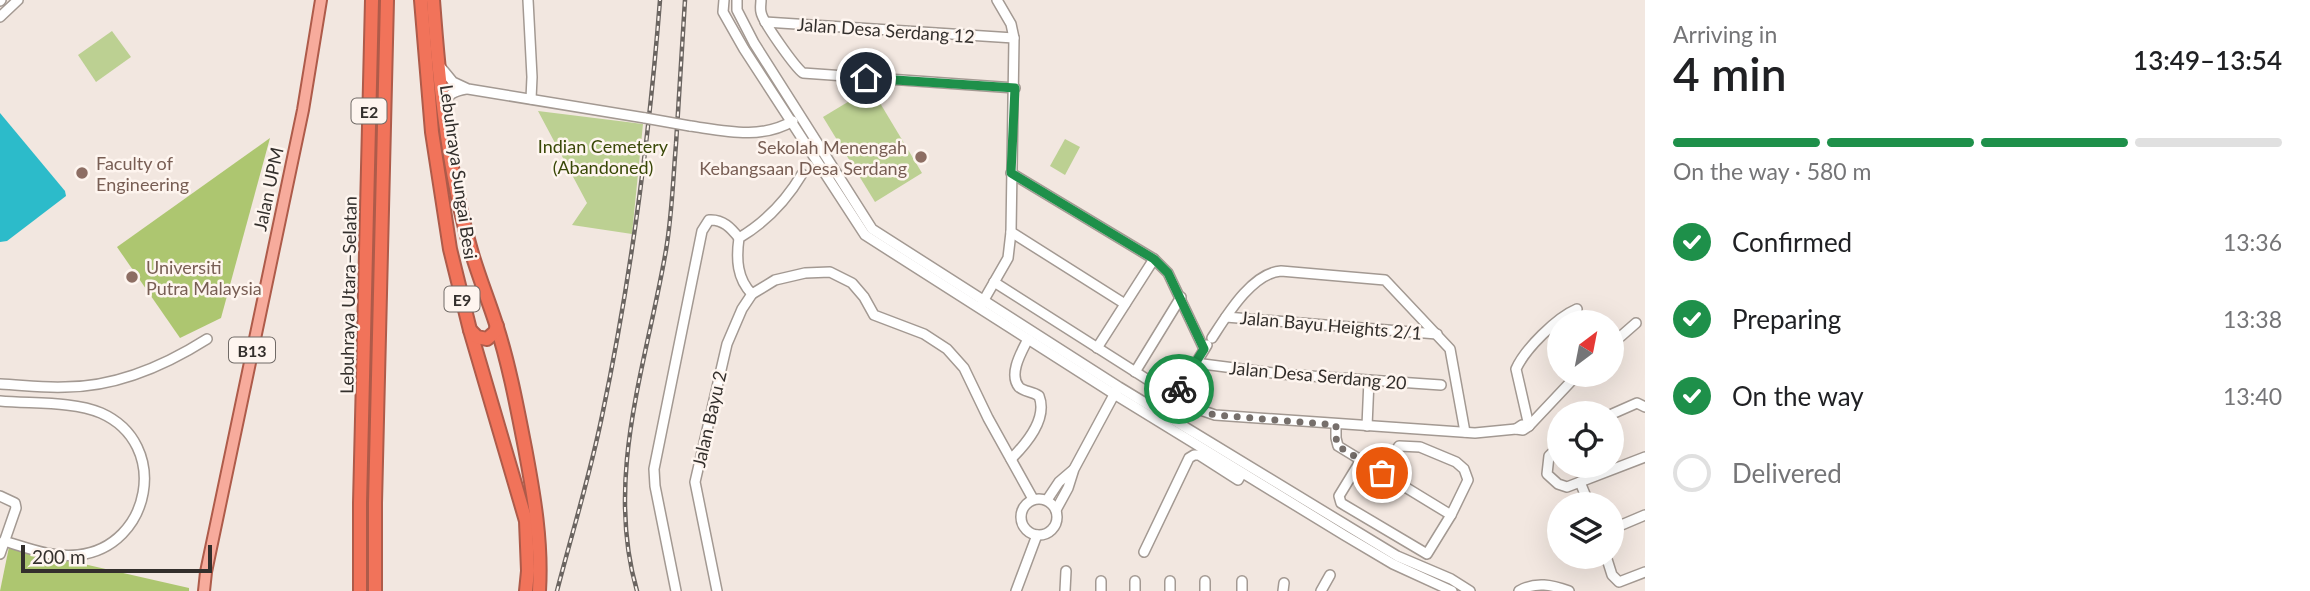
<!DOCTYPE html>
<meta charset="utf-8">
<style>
:root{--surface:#fff;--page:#f6f6f6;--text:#202124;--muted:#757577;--line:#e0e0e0;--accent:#1e904a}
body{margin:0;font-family:Lato,sans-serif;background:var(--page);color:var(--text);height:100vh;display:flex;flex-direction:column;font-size:26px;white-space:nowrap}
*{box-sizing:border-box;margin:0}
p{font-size:23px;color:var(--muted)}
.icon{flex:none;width:38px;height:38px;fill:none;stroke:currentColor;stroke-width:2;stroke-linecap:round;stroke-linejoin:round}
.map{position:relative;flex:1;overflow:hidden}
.sheet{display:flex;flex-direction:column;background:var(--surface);width:665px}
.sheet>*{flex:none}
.needle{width:46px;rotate:32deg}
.controls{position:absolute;left:1547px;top:310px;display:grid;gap:14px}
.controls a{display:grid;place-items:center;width:77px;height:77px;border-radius:50%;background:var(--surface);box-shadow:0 7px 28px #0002;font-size:35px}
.scale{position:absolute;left:21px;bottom:18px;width:191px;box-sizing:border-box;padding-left:7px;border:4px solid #332f2c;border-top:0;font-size:19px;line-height:24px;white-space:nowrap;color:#332f2c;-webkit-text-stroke:5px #fef5ef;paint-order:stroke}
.pin{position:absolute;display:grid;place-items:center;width:60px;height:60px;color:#fff;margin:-30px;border:4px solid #fff;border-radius:50%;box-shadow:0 2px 7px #0007}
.courier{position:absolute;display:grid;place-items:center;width:70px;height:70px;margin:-35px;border:5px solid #1e904a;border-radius:50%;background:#fff;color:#222;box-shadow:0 2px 9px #0007}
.head em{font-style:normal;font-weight:600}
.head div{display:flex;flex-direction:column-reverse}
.head{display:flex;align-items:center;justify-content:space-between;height:119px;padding:0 28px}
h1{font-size:46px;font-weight:600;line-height:52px}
.bar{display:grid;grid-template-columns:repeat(4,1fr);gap:10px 7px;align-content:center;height:84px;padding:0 28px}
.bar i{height:9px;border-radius:5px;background:var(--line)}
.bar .selected{background:var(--accent)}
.bar p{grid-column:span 4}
ol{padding:0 28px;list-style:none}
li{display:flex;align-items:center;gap:21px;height:77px}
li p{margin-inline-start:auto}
li .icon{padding:7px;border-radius:50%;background:var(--accent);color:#fff;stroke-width:4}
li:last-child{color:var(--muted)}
li i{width:38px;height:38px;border:4px solid var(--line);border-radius:50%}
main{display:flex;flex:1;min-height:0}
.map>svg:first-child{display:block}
</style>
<main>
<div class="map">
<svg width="1645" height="591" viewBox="0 0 1645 591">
<rect width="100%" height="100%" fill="#f2e7e0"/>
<g fill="#bcd092">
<path d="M112,31L131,57L96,82L78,55Z"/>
<path d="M871,88L922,173L875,202L823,117Z"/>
<path d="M538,111L643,124L632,234L572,225L587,203Z"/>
<path d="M1065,139L1080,147L1065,175L1050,166Z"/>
</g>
<g fill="#adc670">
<path d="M270,138L221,318L180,338L117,247Z"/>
<path d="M9,547L189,588V591H0Z"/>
</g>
<path fill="#2cbbca" d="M0,113L65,191L66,196L7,241L0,242Z"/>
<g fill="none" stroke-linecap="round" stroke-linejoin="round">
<g stroke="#a39992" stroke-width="12">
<g id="minor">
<path d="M528,0L532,77L531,99"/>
<path d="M724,0L723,12L744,49L865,235L1114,394L1344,535L1393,564L1452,591"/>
<path d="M737,0V10L754,43L872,229L1119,387L1397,556L1451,579L1470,591"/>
<path d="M761,0C761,4 760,8 761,12C762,21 795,67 803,73L1015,88"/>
<path d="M0,1L1,0"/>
<path d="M0,17L18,0"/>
<path d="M765,22L1014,38"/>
<path d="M439,65L453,82L468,89L645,118"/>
<path d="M443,104C449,94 454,91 466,89"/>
<path d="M690,126C725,131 760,140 793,121"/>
<path d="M1011,173L1154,259L1168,273L1204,349"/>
<path d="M1011,232L1125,304"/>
<path d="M994,282L1189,406L1215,415L1475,433L1516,429"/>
<path d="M752,294C737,279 736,259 739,238C766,222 786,201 802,174"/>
<path d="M981,305L1008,258L1011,232L1014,38L1011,24L997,0"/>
<path d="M1226,317L1437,334"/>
<path d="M1212,338C1227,315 1252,273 1281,271L1385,280L1450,349L1465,432"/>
<path d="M1612,344L1636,323"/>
<path d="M1097,348L1154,259"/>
<path d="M1195,363L1281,374L1441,385"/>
<path d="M1135,372L1181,297"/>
<path d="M0,384C22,385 44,388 65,387C115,387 166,365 207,339"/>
<path d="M1175,397L1207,345"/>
<path d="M0,401C31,404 73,401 101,413C171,444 151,547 78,555C52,558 28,548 4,541"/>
<path d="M1612,414L1637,403L1645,407"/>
<path d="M1336,425V438L1338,446L1451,515"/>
<path d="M1367,426L1369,380"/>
<path d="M1529,426L1516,369C1525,349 1556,318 1577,309"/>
<path d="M1529,426L1522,425L1516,429L1523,430L1529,426L1578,374"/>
<path d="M1559,446L1549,456L1547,474L1558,484L1567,487L1645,457"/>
<path d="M1011,459C1026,444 1048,419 1039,396C1032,391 1024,392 1019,387C1008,374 1022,351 1028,339"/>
<path d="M1361,460L1339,496L1341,503L1427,554L1451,515L1468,480L1464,469L1456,462L1420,447L1399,446L1382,473"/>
<path d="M1580,482L1589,504"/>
<path d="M0,496L15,503L16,508L0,554"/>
<circle cx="1039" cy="517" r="18"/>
<path d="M1047,500L1059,482L1073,470"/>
<path d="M1056,510L1068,488L1074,469L1116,391"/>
<path d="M1612,529L1645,515"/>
<path d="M1144,552L1189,458L1194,455H1199L1238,480L1242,473"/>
<path d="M1606,556L1612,575L1619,582L1645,572"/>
<path d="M1101,581V591"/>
<path d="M1135,581V591"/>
<path d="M1170,581V591"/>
<path d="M1205,581V591"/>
<path d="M1242,581V591"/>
<path d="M676,591L655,486L654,469L702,231L709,220C723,219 731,228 739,238"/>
<path d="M717,591L695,482L727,344L742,309L752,294L775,280L805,273L830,272L852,283L864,297L874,315L924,334L947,349L964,368L988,418L1033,499"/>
<path d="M1016,591L1037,535"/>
<path d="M1065,591L1066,571"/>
<path d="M1283,591L1284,583"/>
<path d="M1321,591L1330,575"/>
<path d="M1519,591C1536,581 1552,585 1569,591"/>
</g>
</g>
<g stroke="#ae5b4a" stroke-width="14">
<path id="major" d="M204,591L206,572L303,110L321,0"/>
</g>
<g stroke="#ae5b4a" stroke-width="16">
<g id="highway">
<path d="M421,0L432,132L450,249L470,330L526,521L528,571L526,591"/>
<path d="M433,0C439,81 447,164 469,243C476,270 487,296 496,324C509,364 517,407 525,448C534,496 542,542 539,591"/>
<path d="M470,330L477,337L487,339L495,332L497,326"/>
<path d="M360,591V503L372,0"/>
<path d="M375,591V503L387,0"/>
</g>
</g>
<use href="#minor" stroke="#fff" stroke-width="9"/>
<use href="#major" stroke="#f7ab9c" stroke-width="10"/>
<use href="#highway" stroke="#f1735a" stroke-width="12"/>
<g stroke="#6b6561" stroke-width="4.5">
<g id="rail">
<path d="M557,591C572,533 590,475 602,416C631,279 649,139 660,0"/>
<path d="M637,591C604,477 647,362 666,250C672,215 673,179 676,144C679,96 682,48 685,0"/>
</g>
</g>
<use href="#rail" stroke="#fef5ef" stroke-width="2" stroke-dasharray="5" stroke-linecap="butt"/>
<g stroke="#a39992" stroke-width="12" stroke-linecap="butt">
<path id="minor-bridge" d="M645,118L690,126"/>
</g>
<use href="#minor-bridge" stroke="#fff" stroke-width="9"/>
</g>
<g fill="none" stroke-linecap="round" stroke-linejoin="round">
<path stroke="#766f6b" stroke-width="7" stroke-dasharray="0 12.6" d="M1179,389L1175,397L1189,407L1215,415L1336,425V438L1338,446L1382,473"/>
<path stroke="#1e904a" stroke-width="9" d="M866,78L1015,88L1011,173L1154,259L1168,273L1204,349L1179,389"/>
</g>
<g fill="#8d6e63" stroke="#fef5ef" stroke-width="2.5">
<circle cx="921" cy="157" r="7"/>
<circle cx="82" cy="173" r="7"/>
<circle cx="132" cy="277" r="7"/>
</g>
<g text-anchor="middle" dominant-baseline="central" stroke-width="5" stroke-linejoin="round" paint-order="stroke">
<g fill="#fef5ef" stroke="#706a66" stroke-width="2">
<rect x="351.5" y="98.5" width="35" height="25" rx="5"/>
<rect x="444.5" y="286.5" width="35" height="25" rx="5"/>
<rect x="229" y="337.5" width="46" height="25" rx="5"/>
</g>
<g font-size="16" font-weight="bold" fill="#332f2c">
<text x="369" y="111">E2</text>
<text x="462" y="299">E9</text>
<text x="252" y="350">B13</text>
</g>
<g font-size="18" fill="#332f2c" stroke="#fef5ef">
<text transform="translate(886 30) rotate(4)">Jalan Desa Serdang 12</text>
<text transform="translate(459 172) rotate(82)">Lebuhraya Sungai Besi</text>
<text transform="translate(268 189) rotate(-78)">Jalan UPM</text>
<text transform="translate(348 295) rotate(-89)">Lebuhraya Utara–Selatan</text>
<text transform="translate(1331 325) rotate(5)">Jalan Bayu Heights 2/1</text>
<text transform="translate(1318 375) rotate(5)">Jalan Desa Serdang 20</text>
<text transform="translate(709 419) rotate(-77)">Jalan Bayu 2</text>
</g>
<g font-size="18" fill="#394807" stroke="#fef5ef">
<text x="603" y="146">Indian Cemetery<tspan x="603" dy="21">(Abandoned)</tspan></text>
</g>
<g font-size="18" fill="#785e54" stroke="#fef5ef" text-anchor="start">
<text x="907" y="147" text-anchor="end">Sekolah Menengah<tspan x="907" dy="21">Kebangsaan Desa Serdang</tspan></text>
<text x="96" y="163">Faculty of<tspan x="96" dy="21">Engineering</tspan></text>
<text x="146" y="267">Universiti<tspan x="146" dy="21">Putra Malaysia</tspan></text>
</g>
</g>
</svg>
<div class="controls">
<a><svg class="needle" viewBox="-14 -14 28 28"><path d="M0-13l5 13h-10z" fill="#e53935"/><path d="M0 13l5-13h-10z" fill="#757577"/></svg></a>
<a><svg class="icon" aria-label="locate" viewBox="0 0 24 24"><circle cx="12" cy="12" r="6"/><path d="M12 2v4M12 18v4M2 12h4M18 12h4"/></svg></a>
<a><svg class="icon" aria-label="layers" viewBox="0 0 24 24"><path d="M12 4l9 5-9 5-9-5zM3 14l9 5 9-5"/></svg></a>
</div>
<div class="scale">200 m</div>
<div class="pin" style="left:1382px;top:473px;background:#ea580c"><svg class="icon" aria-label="bag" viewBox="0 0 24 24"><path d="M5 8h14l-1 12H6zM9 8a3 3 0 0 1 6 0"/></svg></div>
<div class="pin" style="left:866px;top:78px;background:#1f2937"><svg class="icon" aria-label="home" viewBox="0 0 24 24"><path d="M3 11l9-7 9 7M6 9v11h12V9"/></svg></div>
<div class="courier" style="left:1179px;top:389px"><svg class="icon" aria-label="bike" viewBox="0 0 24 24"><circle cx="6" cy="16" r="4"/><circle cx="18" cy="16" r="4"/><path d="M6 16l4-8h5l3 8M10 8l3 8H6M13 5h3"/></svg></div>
</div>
<section class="sheet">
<div class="head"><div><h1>4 min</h1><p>Arriving in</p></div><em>13:49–13:54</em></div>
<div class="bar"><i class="selected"></i><i class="selected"></i><i class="selected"></i><i></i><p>On the way · 580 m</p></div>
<ol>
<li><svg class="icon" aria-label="check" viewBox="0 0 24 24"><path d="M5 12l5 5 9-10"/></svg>Confirmed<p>13:36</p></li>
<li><svg class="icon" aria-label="check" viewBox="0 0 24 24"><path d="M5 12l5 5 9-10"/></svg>Preparing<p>13:38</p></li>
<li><svg class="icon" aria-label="check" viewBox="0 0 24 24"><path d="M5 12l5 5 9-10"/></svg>On the way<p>13:40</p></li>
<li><i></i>Delivered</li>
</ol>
</section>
</main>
